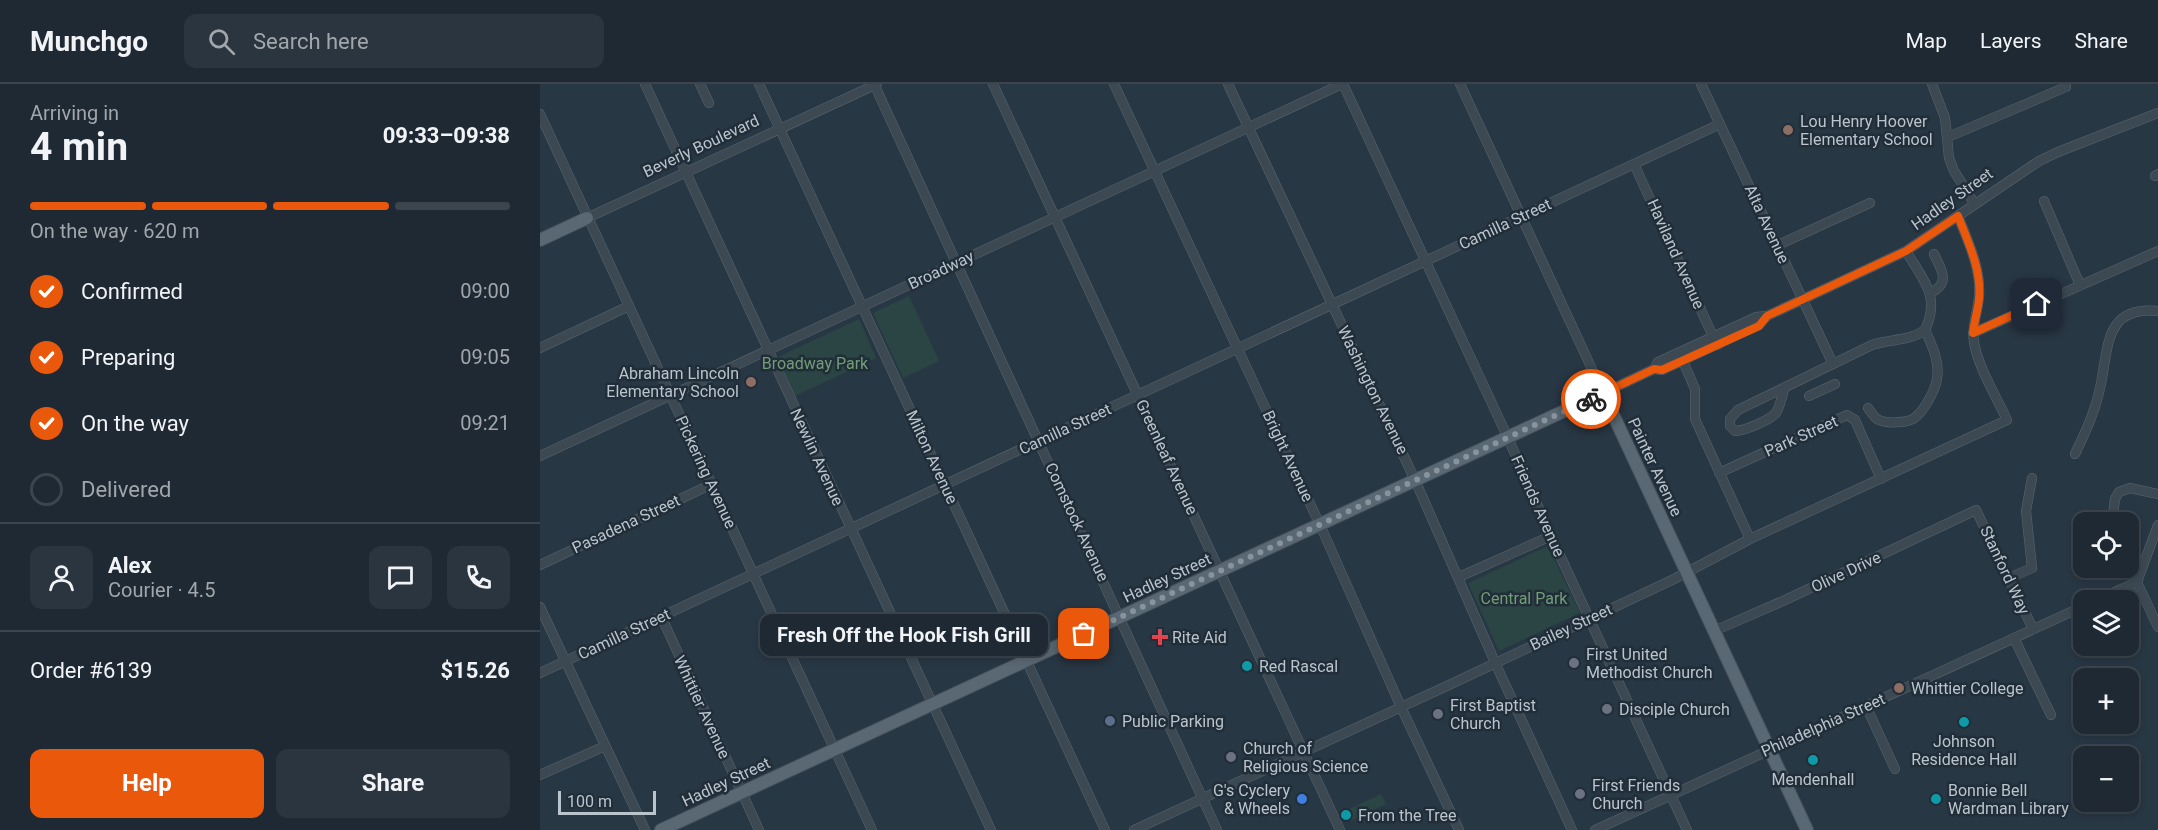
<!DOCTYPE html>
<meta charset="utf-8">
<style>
:root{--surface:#1e2933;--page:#2b353f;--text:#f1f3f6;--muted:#a1a6ac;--line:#3c454e;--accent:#ea580c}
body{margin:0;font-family:Roboto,sans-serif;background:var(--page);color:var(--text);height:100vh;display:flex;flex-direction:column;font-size:22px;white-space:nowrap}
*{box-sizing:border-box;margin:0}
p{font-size:20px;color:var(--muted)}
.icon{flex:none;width:33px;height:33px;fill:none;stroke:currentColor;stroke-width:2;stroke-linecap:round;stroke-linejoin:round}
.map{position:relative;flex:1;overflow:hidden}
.panel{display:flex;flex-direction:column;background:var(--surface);width:540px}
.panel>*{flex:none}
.buttons{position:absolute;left:1533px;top:428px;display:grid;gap:12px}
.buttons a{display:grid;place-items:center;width:66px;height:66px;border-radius:12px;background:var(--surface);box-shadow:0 3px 9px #0003,0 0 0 2px var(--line);font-size:30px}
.scale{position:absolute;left:18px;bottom:15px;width:98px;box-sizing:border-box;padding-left:6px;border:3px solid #bac4cd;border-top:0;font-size:16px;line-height:21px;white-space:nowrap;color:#bac4cd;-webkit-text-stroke:4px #212e39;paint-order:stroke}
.pin{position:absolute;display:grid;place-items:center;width:51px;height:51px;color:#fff;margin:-26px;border-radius:12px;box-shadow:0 3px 9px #0006}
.courier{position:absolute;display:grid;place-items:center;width:60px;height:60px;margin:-30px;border:4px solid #ea580c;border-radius:50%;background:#fff;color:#222;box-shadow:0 2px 8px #0007}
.bubble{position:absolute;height:42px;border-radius:12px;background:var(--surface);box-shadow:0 3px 9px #0003,0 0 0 2px var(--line);font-size:20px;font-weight:700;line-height:42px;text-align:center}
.headline em{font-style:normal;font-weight:700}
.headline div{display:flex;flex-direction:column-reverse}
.headline{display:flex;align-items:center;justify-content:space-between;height:102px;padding:0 30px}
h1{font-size:39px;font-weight:700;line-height:45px}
.bar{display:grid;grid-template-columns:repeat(4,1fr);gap:9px 6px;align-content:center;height:72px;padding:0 30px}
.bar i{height:8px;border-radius:4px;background:var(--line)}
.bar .on{background:var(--accent)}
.bar p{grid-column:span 4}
.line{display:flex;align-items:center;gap:15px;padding:0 30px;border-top:2px solid var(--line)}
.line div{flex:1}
.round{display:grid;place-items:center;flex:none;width:63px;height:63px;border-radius:12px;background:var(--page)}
ol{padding:0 30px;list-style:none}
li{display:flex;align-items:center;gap:18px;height:66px}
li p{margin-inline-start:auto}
li .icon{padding:6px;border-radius:50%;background:var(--accent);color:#fff;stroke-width:4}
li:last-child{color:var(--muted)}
li i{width:33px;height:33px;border:3px solid var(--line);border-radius:50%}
.cta{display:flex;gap:12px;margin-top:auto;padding:12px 30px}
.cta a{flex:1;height:69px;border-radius:12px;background:var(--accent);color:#fff;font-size:24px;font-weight:700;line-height:69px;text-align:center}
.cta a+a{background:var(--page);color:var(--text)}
header{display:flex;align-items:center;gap:36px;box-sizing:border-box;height:84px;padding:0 30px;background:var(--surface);border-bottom:2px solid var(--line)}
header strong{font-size:28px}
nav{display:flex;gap:33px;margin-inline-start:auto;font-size:21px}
.search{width:420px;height:54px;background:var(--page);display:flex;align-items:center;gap:15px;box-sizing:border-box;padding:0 21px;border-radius:12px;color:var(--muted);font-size:22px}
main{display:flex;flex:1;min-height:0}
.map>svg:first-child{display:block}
</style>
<header>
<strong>Munchgo</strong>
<div class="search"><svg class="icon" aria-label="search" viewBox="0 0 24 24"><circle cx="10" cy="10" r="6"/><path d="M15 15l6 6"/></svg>Search here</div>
<nav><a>Map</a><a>Layers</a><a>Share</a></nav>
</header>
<main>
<section class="panel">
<div class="headline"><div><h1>4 min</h1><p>Arriving in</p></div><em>09:33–09:38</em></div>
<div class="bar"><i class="on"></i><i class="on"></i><i class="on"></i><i></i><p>On the way · 620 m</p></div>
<ol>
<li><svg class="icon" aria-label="check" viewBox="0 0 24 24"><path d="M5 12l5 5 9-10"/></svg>Confirmed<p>09:00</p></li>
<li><svg class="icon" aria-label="check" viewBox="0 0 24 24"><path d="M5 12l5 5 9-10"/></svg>Preparing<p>09:05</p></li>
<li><svg class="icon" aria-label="check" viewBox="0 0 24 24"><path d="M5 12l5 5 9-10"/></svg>On the way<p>09:21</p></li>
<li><i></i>Delivered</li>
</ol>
<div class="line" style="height:108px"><a class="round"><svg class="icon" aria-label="person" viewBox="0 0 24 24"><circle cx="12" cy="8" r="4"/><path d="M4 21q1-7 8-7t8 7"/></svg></a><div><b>Alex</b><p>Courier · 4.5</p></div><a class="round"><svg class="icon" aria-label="chat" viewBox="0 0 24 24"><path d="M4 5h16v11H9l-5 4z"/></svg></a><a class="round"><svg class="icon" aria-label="phone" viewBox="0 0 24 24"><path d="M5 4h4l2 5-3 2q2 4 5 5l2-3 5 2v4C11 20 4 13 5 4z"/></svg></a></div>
<div class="line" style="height:78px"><div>Order #6139</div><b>$15.26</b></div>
<div class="cta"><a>Help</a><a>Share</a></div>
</section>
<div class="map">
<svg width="1618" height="746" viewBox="0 0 1618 746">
<rect width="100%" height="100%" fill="#283744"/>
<g fill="#2a4544">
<path d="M369,212L399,277L363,294L333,229Z"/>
<path d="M319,235L336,274L255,312L238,273Z"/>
<path d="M1008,462L1040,529L959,567L928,499Z"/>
<path d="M841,710L846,720L808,738L803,728Z"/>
</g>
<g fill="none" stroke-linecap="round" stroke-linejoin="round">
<g stroke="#5b6771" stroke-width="10">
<g id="minor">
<path d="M105,0L451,746"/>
<path d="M160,0L169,19"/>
<path d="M219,0L565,746"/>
<path d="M334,0L677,746"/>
<path d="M453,0L800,746"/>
<path d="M574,0L780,441L861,623L919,746"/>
<path d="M688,0L875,396L958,585L1032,746"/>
<path d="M803,0L968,354L1011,452L1147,746"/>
<path d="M920,0L1063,309L1114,285L1118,278L1216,233L1227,232L1366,167L1499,77L1518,68L1618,29"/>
<path d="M1161,0L1293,280"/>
<path d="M1392,0L1405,34L1409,74L1414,87L1434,119"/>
<path d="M0,30L332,746"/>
<path d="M1408,53L1526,3"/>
<path d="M1094,80L1177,261"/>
<path d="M1615,92L1618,90"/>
<path d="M1504,117L1540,201"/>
<path d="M47,134L337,0"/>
<path d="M1238,161L1330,119"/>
<path d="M1366,167C1383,196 1401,212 1385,246"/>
<path d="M1390,209C1411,199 1402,187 1394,170"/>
<path d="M1433,249L1618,167"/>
<path d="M0,264L89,222"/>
<path d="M1139,268L1155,305V335L1210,455"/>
<path d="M1114,285L1122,286L1219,241L1227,232"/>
<path d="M1244,305C1242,313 1240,322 1236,329C1230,336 1204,347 1195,347L1190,342V335L1198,326L1332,261C1349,255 1370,257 1385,246"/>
<path d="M1269,312L1295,300"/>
<path d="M1328,324C1331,328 1333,332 1337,335C1345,340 1365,339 1373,335C1383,329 1395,307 1397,295C1400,278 1392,261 1385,246"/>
<path d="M1535,370C1545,349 1555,328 1560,304C1569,265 1563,222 1618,227"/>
<path d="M0,372L802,0"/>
<path d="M1179,389L1307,331L1315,336L1341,395"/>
<path d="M1572,438L1575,415L1579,408L1590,404L1618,410"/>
<path d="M0,481L172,400"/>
<path d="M919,493L1011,452"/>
<path d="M1469,494L1492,484L1486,427L1492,394"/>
<path d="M1597,498L1618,543"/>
<path d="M1557,516L1597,498L1618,441"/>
<path d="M0,523L105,746"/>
<path d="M121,532L219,746"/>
<path d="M1174,547L1243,517L1436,426L1493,545"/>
<path d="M1474,554L1511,631"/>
<path d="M0,589L1180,40"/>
<path d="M1326,622L1355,685"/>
<path d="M0,691L65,662"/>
<path d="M594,746L909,601L1132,496L1210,455L1467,336C1457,314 1437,281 1434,258C1431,243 1438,228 1439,212C1441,183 1428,158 1418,132"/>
<path d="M1055,746L1544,522"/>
</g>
</g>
<g stroke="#46525d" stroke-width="14">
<g id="major">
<path d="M0,156L47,134"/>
<path d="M121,746L1063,309L1267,746"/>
</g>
</g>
<use href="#minor" stroke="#3c4953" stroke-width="9"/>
<use href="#major" stroke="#5a6873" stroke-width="12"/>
</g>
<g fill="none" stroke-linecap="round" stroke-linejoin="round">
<path stroke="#87939d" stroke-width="6" stroke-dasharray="0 10.8" d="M544,550L1051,315"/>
<path stroke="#ea580c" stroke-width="8" d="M1051,315L1114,285L1122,286L1219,242L1227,232L1366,167L1418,132C1428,158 1442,186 1439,215C1438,226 1434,238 1433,249L1497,220"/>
</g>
<g fill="#8d6e63" stroke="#212e39" stroke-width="2">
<circle cx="1248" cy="46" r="6"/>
<circle cx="211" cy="298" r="6"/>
<circle cx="1359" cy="604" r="6"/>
</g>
<path fill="#e0444e" stroke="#212e39" stroke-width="2" d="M617 544h6v6h6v6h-6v6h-6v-6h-6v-6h6z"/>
<g fill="#6b7280" stroke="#212e39" stroke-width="2">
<circle cx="1034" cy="579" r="6"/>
<circle cx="1067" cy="625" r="6"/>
<circle cx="898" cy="630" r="6"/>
<circle cx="691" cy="673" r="6"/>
<circle cx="1040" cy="710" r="6"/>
</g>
<g fill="#0f9aa8" stroke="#212e39" stroke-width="2">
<circle cx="707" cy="582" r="6"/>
<circle cx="1424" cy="638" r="6"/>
<circle cx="1273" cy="676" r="6"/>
<circle cx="1396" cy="715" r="6"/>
<circle cx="806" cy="731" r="6"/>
</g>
<circle fill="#5c6f8a" stroke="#212e39" stroke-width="2" cx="570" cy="637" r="6"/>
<circle fill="#3f7fe0" stroke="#212e39" stroke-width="2" cx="762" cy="715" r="6"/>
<g text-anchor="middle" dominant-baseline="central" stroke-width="5" stroke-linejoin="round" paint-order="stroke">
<g font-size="16" fill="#bac4cd" stroke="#212e39" text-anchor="start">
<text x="1260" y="37">Lou Henry Hoover<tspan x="1260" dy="18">Elementary School</tspan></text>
<text x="199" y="289" text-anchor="end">Abraham Lincoln<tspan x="199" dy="18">Elementary School</tspan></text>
<text x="632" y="553">Rite Aid</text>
<text x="1046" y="570">First United<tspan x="1046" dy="18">Methodist Church</tspan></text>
<text x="719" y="582">Red Rascal</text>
<text x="1371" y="604">Whittier College</text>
<text x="910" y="621">First Baptist<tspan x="910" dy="18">Church</tspan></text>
<text x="1079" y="625">Disciple Church</text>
<text x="582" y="637">Public Parking</text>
<text x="1424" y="657" text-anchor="middle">Johnson<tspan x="1424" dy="18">Residence Hall</tspan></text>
<text x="703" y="664">Church of<tspan x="703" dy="18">Religious Science</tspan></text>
<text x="1273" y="695" text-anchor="middle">Mendenhall</text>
<text x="1052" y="701">First Friends<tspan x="1052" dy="18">Church</tspan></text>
<text x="750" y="706" text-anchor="end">G's Cyclery<tspan x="750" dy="18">&amp; Wheels</tspan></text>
<text x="1408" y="706">Bonnie Bell<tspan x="1408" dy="18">Wardman Library</tspan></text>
<text x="818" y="731">From the Tree</text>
</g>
<g font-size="16" fill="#bac4cd" stroke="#212e39">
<text transform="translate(161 62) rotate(-25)">Beverly Boulevard</text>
<text transform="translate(1412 115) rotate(-35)">Hadley Street</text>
<text transform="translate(965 140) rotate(-25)">Camilla Street</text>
<text transform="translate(1227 140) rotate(65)">Alta Avenue</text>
<text transform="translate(1136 170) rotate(66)">Haviland Avenue</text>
<text transform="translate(401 186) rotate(-25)">Broadway</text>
<text transform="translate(833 306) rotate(64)">Washington Avenue</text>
<text transform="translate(525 345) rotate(-25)">Camilla Street</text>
<text transform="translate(1261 352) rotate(-24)">Park Street</text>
<text transform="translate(748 372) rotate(65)">Bright Avenue</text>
<text transform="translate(277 373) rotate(65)">Newlin Avenue</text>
<text transform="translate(392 373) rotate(65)">Milton Avenue</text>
<text transform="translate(627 373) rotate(65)">Greenleaf Avenue</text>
<text transform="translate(1115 383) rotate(65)">Painter Avenue</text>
<text transform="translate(166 388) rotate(65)">Pickering Avenue</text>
<text transform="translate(998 422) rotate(66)">Friends Avenue</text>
<text transform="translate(537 438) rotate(65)">Comstock Avenue</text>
<text transform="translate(86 440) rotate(-25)">Pasadena Street</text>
<text transform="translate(1465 486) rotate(65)">Stanford Way</text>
<text transform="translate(1306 488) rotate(-25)">Olive Drive</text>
<text transform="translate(627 494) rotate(-25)">Hadley Street</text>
<text transform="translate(1031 543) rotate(-25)">Bailey Street</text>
<text transform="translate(84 550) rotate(-25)">Camilla Street</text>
<text transform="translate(162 623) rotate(65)">Whittier Avenue</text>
<text transform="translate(1283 641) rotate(-24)">Philadelphia Street</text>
<text transform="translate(186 698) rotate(-25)">Hadley Street</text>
</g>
<g font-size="16" fill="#719e75" stroke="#212e39">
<text x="275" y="279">Broadway Park</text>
<text x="984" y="514">Central Park</text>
</g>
</g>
</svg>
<div class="buttons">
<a><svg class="icon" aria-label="locate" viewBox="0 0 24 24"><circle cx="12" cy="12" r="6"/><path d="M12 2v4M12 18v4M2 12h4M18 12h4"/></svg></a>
<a><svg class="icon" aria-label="layers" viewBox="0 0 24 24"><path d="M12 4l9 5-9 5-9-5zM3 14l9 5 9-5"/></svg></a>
<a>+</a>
<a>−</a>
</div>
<div class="scale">100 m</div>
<div class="pin" style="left:544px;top:550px;background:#ea580c"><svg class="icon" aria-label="bag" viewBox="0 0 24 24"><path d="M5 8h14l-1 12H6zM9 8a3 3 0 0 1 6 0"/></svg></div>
<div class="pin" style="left:1497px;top:220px;background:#1f2937"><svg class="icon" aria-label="home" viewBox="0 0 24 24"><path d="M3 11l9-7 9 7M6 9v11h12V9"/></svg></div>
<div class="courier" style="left:1051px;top:315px"><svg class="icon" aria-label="bike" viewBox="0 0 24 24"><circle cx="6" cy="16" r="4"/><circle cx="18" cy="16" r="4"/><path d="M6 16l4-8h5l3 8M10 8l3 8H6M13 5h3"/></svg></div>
<div class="bubble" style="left:220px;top:530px;width:288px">Fresh Off the Hook Fish Grill</div>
</div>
</main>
